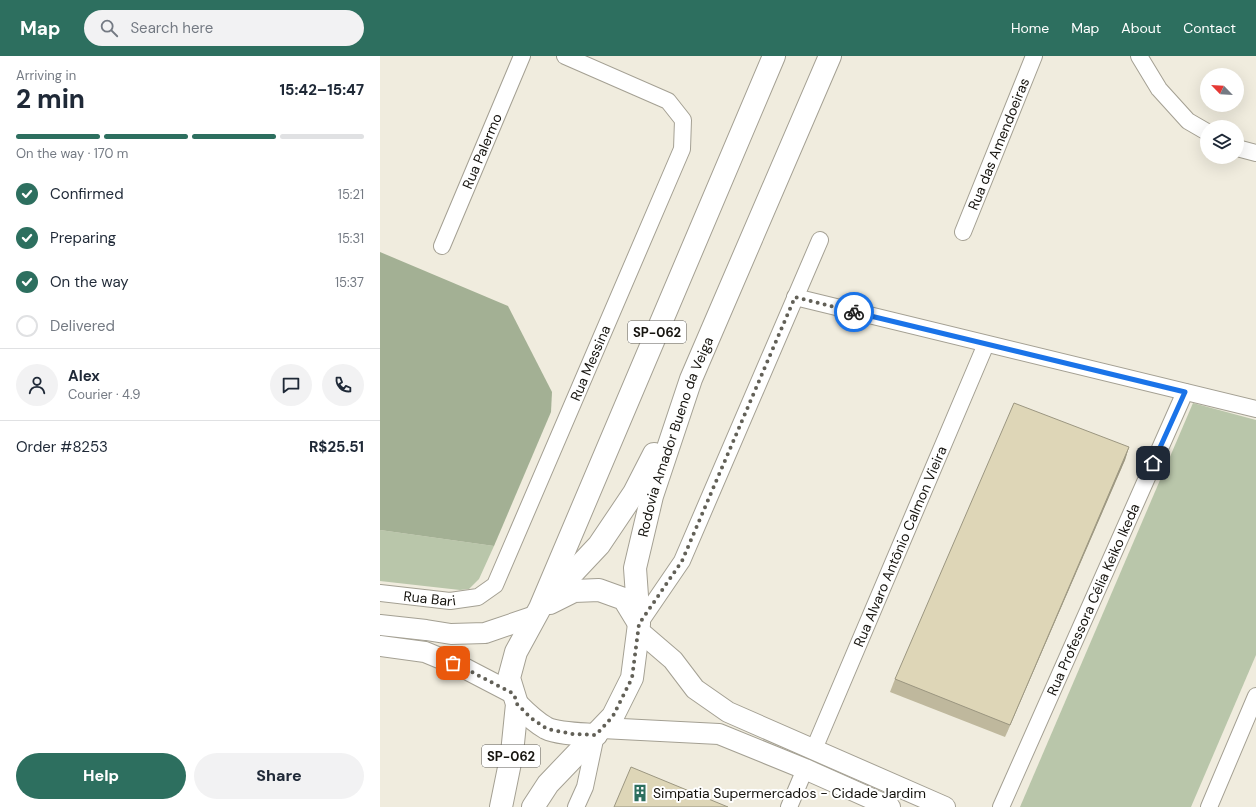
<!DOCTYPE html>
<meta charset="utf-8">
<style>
:root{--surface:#fff;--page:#f2f2f3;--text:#1f2937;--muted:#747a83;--line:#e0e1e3;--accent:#2d6f5f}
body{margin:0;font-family:"DM Sans",sans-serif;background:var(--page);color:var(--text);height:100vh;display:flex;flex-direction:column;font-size:15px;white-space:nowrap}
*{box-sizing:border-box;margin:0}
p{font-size:13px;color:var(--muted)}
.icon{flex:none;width:22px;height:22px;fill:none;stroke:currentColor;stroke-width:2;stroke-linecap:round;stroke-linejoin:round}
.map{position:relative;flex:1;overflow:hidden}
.sheet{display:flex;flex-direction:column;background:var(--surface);width:380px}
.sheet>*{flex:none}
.needle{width:26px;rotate:295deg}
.tools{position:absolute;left:820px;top:12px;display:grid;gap:8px}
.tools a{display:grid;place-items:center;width:44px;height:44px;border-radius:50%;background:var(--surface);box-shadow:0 4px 16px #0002;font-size:20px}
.pin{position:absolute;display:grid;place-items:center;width:34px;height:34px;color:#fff;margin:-17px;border-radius:8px;box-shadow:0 2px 6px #0006}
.courier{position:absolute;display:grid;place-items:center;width:40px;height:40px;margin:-20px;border:3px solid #1a73e8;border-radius:50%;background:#fff;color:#222;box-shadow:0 1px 5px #0007}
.overview em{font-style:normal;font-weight:800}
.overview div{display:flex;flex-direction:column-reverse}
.overview{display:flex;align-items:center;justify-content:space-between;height:68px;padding:0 16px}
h1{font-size:26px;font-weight:800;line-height:30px}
.bar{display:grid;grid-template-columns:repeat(4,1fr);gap:6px 4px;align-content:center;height:48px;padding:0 16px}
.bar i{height:5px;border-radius:3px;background:var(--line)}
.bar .selected{background:var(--accent)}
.bar p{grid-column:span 4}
.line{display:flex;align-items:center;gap:10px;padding:0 16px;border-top:1px solid var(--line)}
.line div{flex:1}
.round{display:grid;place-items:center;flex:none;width:42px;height:42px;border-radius:21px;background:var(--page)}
ol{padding:0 16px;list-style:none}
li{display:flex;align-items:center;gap:12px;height:44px}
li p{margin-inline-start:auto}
li .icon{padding:4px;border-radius:50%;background:var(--accent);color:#fff;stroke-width:4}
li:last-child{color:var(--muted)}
li i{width:22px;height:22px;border:2px solid var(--line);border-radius:50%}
.cta{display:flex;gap:8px;margin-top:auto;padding:8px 16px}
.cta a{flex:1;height:46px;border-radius:24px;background:var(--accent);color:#fff;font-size:16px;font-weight:800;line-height:46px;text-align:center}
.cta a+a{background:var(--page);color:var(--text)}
header{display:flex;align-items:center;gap:24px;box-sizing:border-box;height:56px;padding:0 20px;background:var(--accent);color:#fff}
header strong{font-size:19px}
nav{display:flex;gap:22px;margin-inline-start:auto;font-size:14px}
.search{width:280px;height:36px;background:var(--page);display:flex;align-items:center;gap:10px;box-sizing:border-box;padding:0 14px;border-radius:22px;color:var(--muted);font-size:15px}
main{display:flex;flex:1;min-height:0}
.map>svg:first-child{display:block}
</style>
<header>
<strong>Map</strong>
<div class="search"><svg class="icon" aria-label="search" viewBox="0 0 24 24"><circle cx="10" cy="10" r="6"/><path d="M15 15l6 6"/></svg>Search here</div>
<nav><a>Home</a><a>Map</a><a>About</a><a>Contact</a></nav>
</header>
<main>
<section class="sheet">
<div class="overview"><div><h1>2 min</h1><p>Arriving in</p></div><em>15:42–15:47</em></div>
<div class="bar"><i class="selected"></i><i class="selected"></i><i class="selected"></i><i></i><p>On the way · 170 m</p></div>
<ol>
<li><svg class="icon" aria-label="check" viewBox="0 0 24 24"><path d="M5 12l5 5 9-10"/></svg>Confirmed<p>15:21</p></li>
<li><svg class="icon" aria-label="check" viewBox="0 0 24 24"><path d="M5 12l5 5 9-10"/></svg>Preparing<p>15:31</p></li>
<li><svg class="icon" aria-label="check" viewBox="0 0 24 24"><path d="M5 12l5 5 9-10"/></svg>On the way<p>15:37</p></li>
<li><i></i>Delivered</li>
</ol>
<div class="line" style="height:72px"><a class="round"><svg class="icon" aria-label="person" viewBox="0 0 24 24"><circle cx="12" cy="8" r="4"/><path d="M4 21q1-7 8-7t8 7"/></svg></a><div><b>Alex</b><p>Courier · 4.9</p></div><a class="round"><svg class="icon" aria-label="chat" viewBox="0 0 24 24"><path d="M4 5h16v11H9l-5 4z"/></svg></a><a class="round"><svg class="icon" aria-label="phone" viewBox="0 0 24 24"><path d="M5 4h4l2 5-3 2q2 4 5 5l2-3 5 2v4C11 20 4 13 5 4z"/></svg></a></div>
<div class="line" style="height:52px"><div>Order #8253</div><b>R$25.51</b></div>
<div class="cta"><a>Help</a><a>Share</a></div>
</section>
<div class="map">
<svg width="876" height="751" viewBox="0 0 876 751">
<rect width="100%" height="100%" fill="#f0ecde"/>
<g fill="#b9c6aa">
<path d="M813,347L876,364V599L811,751H640Z"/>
<path d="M0,474L114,490L99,523L89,533L80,534L0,525Z"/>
</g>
<path fill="#a3b094" d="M0,196L128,250L172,336L171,356L114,490L0,474Z"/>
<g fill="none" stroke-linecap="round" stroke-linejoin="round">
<g stroke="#a4a093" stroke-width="18">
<g id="minor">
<path d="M759,0L779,33L808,65L827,76"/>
<path d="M857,92L876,97"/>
<path id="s1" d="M583,176L654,0"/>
<path id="s2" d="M62,190L142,0"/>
<path d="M415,241L876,353"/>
<path id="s3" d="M0,537L70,545L98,541L115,529L302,93L303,64L288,45L185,0"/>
<path d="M259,568L302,505L440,184"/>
<path id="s4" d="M434,693L606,288"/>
<path d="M196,751L205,731L216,679"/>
<path d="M409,751L425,713"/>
<path id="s5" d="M621,751L805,336"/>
<path d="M829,751L876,640"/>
</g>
</g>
<g stroke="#a4a093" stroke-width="22">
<g id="tertiary">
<path d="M0,569L46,574L71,578L105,577L155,560"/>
<path d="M258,574L293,604L315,633L348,656L565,751"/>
<path d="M0,590L45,596L86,613L134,638"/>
<path d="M222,672L339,678L425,713L510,751"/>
</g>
</g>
<g stroke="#a4a093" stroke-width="24">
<g id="primary">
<path d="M171,540L219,489L254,437L274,398"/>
<path d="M170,547L194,535L219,534L244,543L258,566"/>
<path d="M137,648C146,657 155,666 166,672C178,678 203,678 216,679"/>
<path d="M121,751L132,697L137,648L129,622L136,596L160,552L394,0"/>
<path id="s6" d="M153,751L168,728L233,660L252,622L259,568L255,512L272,440L311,323L450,0"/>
</g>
</g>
<use href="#minor" stroke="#fff" stroke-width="16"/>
<use href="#tertiary" stroke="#fff" stroke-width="20"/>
<use href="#primary" stroke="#fff" stroke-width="22"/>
</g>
<path fill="#bfb89d" d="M749,391L745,404L625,681L510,636L515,623Z"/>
<path fill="#9b9680" d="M749,391L745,404L625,681L630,669Z"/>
<g fill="#ded6b7" stroke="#9b9680">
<path d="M634,347L749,391L630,669L515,623Z"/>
<path d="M251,711L348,751H234Z"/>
</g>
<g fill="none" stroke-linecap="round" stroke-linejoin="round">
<path stroke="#626057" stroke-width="4" stroke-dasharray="0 7.2" d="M73,607L86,613L134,638L137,648L151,662L167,673L193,678L216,679L233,660L252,622L259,568L302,505L415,241L474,256"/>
<path stroke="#1a73e8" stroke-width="5" d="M474,256L805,336L773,407"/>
</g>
<defs>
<g id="building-bare" transform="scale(1.38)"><path d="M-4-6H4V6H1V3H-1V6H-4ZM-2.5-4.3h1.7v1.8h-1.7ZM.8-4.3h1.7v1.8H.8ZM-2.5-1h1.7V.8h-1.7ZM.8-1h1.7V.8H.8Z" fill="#2d6f5f" stroke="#fff" stroke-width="2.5" paint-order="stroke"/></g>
</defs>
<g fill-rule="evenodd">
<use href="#building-bare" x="260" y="737"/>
</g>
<g text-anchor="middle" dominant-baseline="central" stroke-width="4" stroke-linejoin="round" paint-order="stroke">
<g fill="#fff" stroke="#5c5a57" stroke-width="1">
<rect x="248" y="265" width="58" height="22" rx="3"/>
<rect x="102" y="689" width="58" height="22" rx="3"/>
</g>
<g font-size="13" font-weight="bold" fill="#16140f">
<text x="277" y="276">SP-062</text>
<text x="131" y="700">SP-062</text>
</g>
<g font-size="14" fill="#16140f" stroke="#fff">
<text stroke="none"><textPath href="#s1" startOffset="95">Rua das Amendoeiras</textPath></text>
<text stroke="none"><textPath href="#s2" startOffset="103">Rua Palermo</textPath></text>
<text stroke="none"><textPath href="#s3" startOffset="361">Rua Messina</textPath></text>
<text stroke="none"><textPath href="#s6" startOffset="412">Rodovia Amador Bueno da Veiga</textPath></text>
<text stroke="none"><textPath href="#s4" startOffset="220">Rua Alvaro Antônio Calmon Vieira</textPath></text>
<text stroke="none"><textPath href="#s3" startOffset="50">Rua Bari</textPath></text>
<text stroke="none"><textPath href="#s5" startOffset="227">Rua Professora Célia Keiko Ikeda</textPath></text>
</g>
<g font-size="14" fill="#16140f" stroke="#fff" text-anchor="start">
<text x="273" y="737">Simpatia Supermercados - Cidade Jardim</text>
</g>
</g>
</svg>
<div class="tools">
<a><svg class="needle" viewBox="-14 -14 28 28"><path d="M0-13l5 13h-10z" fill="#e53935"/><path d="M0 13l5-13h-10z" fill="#747a83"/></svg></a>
<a><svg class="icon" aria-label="layers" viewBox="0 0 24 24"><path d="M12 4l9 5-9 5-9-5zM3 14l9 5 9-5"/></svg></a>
</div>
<div class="pin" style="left:73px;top:607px;background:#ea580c"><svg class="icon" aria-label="bag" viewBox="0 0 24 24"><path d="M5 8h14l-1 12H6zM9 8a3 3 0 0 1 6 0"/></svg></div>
<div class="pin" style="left:773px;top:407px;background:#1f2937"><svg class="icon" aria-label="home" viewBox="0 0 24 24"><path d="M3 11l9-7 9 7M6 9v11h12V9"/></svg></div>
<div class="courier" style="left:474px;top:256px"><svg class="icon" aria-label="bike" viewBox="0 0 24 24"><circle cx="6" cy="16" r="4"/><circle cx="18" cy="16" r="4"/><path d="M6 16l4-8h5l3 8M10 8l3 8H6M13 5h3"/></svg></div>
</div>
</main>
